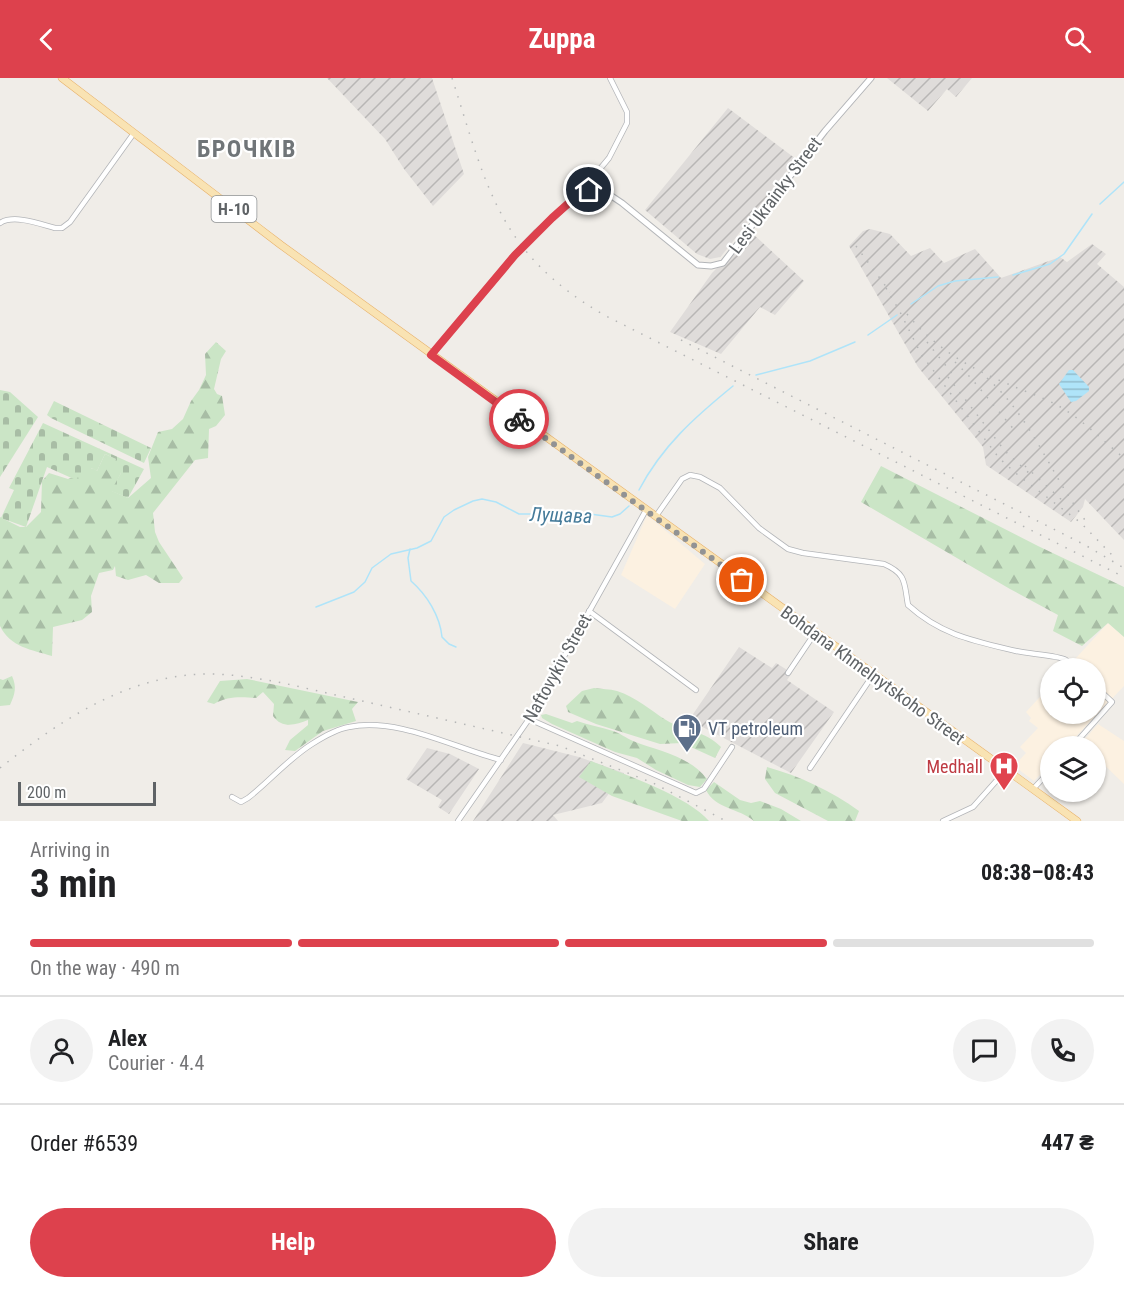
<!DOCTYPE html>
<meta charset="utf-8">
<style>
:root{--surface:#fff;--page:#f2f2f2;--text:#202124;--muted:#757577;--line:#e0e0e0;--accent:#dd414d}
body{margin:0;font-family:"Roboto Condensed",sans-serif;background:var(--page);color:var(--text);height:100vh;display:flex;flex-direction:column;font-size:22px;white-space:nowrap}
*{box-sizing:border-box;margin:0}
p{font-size:20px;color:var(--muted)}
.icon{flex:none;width:33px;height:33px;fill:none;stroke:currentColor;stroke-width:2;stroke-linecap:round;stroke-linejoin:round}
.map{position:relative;height:743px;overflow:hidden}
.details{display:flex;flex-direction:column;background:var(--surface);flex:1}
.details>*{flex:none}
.buttons{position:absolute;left:1040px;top:580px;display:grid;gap:12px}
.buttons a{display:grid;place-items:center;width:66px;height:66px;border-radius:50%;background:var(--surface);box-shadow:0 2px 4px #0004;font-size:30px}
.scale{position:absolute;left:18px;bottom:15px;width:138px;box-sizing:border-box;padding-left:6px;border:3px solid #5f6366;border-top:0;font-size:16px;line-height:21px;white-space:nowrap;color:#5f6366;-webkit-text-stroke:4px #fff;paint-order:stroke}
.pin{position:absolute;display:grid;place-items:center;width:51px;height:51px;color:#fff;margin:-26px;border:3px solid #fff;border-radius:50%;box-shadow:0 2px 6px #0007}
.courier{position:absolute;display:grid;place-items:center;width:60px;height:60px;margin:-30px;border:4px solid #dd414d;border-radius:50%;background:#fff;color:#222;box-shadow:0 2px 8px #0007}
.head em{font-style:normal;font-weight:700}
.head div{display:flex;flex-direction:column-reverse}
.head{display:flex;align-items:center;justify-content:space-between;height:102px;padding:0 30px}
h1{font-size:39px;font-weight:700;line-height:45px}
.bar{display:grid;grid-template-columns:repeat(4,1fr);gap:9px 6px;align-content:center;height:72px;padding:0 30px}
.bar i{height:8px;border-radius:4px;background:var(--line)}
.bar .on{background:var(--accent)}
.bar p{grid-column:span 4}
.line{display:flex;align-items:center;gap:15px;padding:0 30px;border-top:2px solid var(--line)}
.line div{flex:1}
.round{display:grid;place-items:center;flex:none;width:63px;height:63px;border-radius:32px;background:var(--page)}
.cta{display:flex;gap:12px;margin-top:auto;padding:12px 30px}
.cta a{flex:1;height:69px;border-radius:36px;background:var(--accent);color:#fff;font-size:24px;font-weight:700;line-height:69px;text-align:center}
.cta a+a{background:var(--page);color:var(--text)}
header{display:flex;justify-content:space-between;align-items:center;height:78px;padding:0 30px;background:var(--accent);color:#fff;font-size:27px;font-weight:700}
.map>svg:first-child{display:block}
</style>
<header><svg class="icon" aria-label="back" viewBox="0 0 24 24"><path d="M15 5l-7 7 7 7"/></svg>Zuppa<svg class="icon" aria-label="search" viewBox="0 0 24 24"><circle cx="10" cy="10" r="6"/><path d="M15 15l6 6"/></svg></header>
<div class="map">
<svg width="1124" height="743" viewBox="0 0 1124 743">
<defs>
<pattern id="industrial-furrows" width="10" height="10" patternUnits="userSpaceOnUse" patternTransform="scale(1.5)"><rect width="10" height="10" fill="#dfdcda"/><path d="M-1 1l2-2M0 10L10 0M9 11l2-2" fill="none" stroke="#b8b6b5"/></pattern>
<pattern id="forest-firs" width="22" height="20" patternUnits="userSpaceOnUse" patternTransform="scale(1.5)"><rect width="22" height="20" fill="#cbe5c6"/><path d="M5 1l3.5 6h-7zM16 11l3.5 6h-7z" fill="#a8bda5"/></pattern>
<pattern id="cemetery-stones" width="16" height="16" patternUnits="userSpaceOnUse" patternTransform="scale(1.5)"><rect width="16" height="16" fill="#cbe5c6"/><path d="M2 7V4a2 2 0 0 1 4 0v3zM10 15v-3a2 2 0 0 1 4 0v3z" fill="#a8bda5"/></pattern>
<pattern id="water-rules" width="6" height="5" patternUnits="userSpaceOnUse" patternTransform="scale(1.5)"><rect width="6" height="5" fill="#afe4f9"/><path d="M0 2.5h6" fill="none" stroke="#92bccd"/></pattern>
</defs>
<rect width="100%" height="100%" fill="#f0ede8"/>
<g fill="#fcf1e1">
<path d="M647,437L705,486L675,531L621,497Z"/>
<path d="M1108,545L1124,559V608L1066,669H1050V686L1034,703L1014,688L1026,675L1020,669L1038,650L1029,643L1031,640L1026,634L1050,608V636H1095V591H1066Z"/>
<path d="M1098,646L1124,663V706L1097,680L1095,682V669H1078Z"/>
</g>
<g fill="url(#industrial-furrows)">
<path d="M327,0H432L464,96L433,128L404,91L385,61Z"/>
<path d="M887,0H972L956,19L947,11L928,33Z"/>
<path d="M728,30L796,81L727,171L720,179L710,181L697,176L645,132Z"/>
<path d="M870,151L890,156L911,178L930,170L944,185L975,171L1001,200L1060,179L1067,184L1092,166L1106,176L1097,186L1124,209V462L1085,421L1083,429L1071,444L986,387L983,369L918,289L849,168L863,153Z"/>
<path d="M752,155L804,203L775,237L760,229L721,276L670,254L712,195Z"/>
<path d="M739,569L772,590L776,585L792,595L787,602L834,634L791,695L689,642Z"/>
<path d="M523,665L579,679L624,695L602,725L553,737L558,743H473Z"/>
<path d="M427,670L450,676L479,691L449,736L438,729L442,722L406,701Z"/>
</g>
<g fill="url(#forest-firs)">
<path d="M216,264L226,273L221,281L214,311L217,316L222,318L225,337L216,348L209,351L208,380L195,382L153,435L155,454L159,464L183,500L179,505H159L146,497L128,502L116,498L115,488L113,492L99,495L91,518L92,534L82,542L53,549L52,578C32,572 10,569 0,548V439L20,449H26L41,434L42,403L49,395L68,401L93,390L97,393L105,376L116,381L121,395L112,413L128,420L151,400L148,379L158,354L172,351L183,341L191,323L199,312L206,297L205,276Z"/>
<path d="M881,388L1038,468L1124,509V559L1108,545L1082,568L1053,553L1058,537L1010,511L861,424Z"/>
<path d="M12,598C17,609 15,616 10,627L0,628V601L3,602Z"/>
<path d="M247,601L358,624L352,631L356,643L323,653L295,673L285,672L290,662L308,647V642C296,647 282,651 273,638L274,626L263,614L256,620C240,619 228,618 214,626L207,624L220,603Z"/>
<path d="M594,610C601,611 610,611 617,613C636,619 650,632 666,642C684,653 706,653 721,669L715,680L682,665L660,666L596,646L568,634L566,628L582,613Z"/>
<path d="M546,636L572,645L577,643C589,647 600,649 613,653C620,655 626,660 633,663C658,673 690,678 707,701L700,709L688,707L656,692L637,680L615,674L552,646L542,640L541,637Z"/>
<path d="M591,683C623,696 688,718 709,743H682L612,718L579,699Z"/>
<path d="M767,689C799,698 832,713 859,733L855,743H828L775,715L765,701Z"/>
<path d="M714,704L740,722L751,725L760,723L781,731L801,743H754C739,730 715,731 706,712Z"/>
</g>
<g fill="url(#cemetery-stones)">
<path d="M0,312L10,314L38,339L0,399Z"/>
<path d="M54,323L151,370L144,385L51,340L47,337Z"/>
<path d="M43,345L144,391L128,420L111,413L121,395L113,390L116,381L105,376L97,393L92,390L87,398L80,396L76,402L47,389L26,449L1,440L14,412L9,410Z"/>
</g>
<path fill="url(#water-rules)" d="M1069,292H1073L1089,309V313L1076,323L1071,324L1059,306Z"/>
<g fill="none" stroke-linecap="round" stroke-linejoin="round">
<g stroke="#afe4f9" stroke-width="1.5">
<path d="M1100,126L1124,104"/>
<path d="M1013,197L1050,186L1064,176L1092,136"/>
<path d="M911,226L938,208L955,203L998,199"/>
<path d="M868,257L897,237"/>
<path d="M756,297L810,283L855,264"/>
<path d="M639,412C662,368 695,339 733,308"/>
<path d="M410,471L408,480L411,503C427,517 440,538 442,559L449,566L456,569"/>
<path d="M316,529L354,514L365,504L372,490L391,476L417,470L431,463L444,439L454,432L473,423L482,421L496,424L519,436H551L565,438L590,436L612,439L620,436L629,428"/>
</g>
<g stroke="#b3b5b8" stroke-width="6">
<g id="minor">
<path d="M589,113L590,103L609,80L627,45V34L610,0"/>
<path d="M0,145C14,136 40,146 55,150H62L70,144L134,55"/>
<path d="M656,438L682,401L690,397L700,399L720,410L759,450L788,471L803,475L884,486C907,496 904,505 908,527C941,557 974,563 1016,573C1027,576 1058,577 1066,582C1069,584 1073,588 1076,591"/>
<path d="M589,533L696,612"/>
<path d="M788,595L815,555"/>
<path d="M529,641L696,715L704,711L732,669"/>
<path d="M1072,669L1112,624L1095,608"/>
<path d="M810,690L873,597"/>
<path d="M1033,711L1050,693"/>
<path d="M232,719L241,724L248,720C270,703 288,681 312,666C323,659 336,651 349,649C398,639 454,670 501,682"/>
<path d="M458,743L529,641L646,432"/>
<path d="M943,743L973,729L1006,692"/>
</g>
</g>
<g stroke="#b3b5b8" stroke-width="7">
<g id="tertiary">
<path d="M537,154L580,115L589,113H604L622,125L698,187L711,188L723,185L825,53L871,0"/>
<path d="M431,277L515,177"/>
</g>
</g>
<g stroke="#e7b069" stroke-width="8">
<path id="primary" d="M62,0L281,167L1077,743"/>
</g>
<use href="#minor" stroke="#fff" stroke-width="4.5"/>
<use href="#tertiary" stroke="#fff" stroke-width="5"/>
<use href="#primary" stroke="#f9e3b3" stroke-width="7"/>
<g stroke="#b5b6b6" stroke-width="1.5" stroke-dasharray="1.5 8" stroke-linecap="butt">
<path d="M452,0C487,109 498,175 604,237L1124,499"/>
<path d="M856,168L890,214"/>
<path d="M886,210L899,232L921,276L999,380L1019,398L1081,445L1113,478"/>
<path d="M907,236C934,269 969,290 1008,306C1023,313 1040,318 1055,326C1080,339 1102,362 1124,380"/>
<path d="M681,262L1085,467L1124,490"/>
<path d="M927,264L954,298"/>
<path d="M955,284L971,300L1016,354"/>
<path d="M948,299L1005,373L1030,396"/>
<path d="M987,300C1032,340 1050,396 1085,442"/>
<path d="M1025,388L1063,423"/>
<path d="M0,690C62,641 131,594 215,596C238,597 261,601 283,605L560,668L653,705L726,743"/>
</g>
<g stroke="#b3b5b8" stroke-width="7" stroke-linecap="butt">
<path id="tertiary-bridge" d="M515,177L537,154"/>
</g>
<use href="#tertiary-bridge" stroke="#fff" stroke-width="5"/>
</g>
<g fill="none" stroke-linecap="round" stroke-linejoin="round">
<path stroke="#929394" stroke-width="6" stroke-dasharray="0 10.8" d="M519,341L742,502"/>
<path stroke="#dd414d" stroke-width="8" d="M519,341L431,277L515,177L552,140L580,115L589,112"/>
</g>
<defs>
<g id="fuel-pin" transform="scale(1.5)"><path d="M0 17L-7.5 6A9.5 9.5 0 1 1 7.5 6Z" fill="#5c6f8a" stroke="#fff"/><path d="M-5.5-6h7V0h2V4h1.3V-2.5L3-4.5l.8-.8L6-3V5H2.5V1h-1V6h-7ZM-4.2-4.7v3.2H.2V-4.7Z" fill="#fff"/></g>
<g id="hospital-pin" transform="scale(1.5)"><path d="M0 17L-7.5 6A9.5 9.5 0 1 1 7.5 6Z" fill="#e0444e" stroke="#fff"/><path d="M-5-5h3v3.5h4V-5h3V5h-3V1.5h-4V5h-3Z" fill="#fff"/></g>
</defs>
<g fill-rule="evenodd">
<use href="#fuel-pin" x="687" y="650"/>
<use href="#hospital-pin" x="1004" y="688"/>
</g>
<g text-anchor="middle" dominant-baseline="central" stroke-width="4.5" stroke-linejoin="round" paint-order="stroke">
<rect fill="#fff" stroke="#8f9294" stroke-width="1.5" x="211.5" y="118" width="45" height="26" rx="4.5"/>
<g font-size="16" font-weight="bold" fill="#5f6366">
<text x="234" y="131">Н-10</text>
</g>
<g font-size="18" fill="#5f6366" stroke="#fff">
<text transform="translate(775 117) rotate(-53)">Lesi Ukrainky Street</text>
<text transform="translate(557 590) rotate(-61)">Naftovykiv Street</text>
<text transform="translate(873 597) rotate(36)">Bohdana Khmelnytskoho Street</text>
</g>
<g font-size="18" fill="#4e5e75" stroke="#fff" text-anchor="start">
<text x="708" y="650">VT petroleum</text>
</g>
<g font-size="18" fill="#be3a42" stroke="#fff" text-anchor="end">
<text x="983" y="688">Medhall</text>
</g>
<g font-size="20" font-style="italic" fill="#457b9a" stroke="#fff">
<text transform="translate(561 437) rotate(2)">Лущава</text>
</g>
<g font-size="24" font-weight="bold" letter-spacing="1.5" fill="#707578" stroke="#fff">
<text x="247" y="71">БРОЧКІВ</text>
</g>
</g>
</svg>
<div class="buttons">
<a><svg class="icon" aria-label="locate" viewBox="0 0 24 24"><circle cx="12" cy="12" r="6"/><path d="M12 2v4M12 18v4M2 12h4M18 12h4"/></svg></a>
<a><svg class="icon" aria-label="layers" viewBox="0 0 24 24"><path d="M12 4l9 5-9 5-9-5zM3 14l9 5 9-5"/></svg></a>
</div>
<div class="scale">200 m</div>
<div class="pin" style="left:742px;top:502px;background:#ea580c"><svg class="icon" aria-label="bag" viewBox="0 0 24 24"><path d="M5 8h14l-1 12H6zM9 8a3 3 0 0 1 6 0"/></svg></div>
<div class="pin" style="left:589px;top:112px;background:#1f2937"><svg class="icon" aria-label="home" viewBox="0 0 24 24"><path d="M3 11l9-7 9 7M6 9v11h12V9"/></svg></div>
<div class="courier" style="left:519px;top:341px"><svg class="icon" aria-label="bike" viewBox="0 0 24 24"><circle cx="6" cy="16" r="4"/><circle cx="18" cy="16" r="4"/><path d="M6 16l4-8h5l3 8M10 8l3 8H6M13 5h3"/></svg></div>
</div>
<section class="details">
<div class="head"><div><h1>3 min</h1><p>Arriving in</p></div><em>08:38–08:43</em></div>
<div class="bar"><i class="on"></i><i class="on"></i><i class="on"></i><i></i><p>On the way · 490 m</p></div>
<div class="line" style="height:108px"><a class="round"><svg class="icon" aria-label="person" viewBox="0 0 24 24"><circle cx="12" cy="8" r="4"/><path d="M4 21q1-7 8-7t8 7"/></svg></a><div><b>Alex</b><p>Courier · 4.4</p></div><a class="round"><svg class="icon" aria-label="chat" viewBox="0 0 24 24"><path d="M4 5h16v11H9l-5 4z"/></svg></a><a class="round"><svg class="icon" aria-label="phone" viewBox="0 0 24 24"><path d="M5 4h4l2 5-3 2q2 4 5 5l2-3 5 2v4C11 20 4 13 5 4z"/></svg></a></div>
<div class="line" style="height:78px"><div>Order #6539</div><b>447 ₴</b></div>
<div class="cta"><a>Help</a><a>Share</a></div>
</section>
